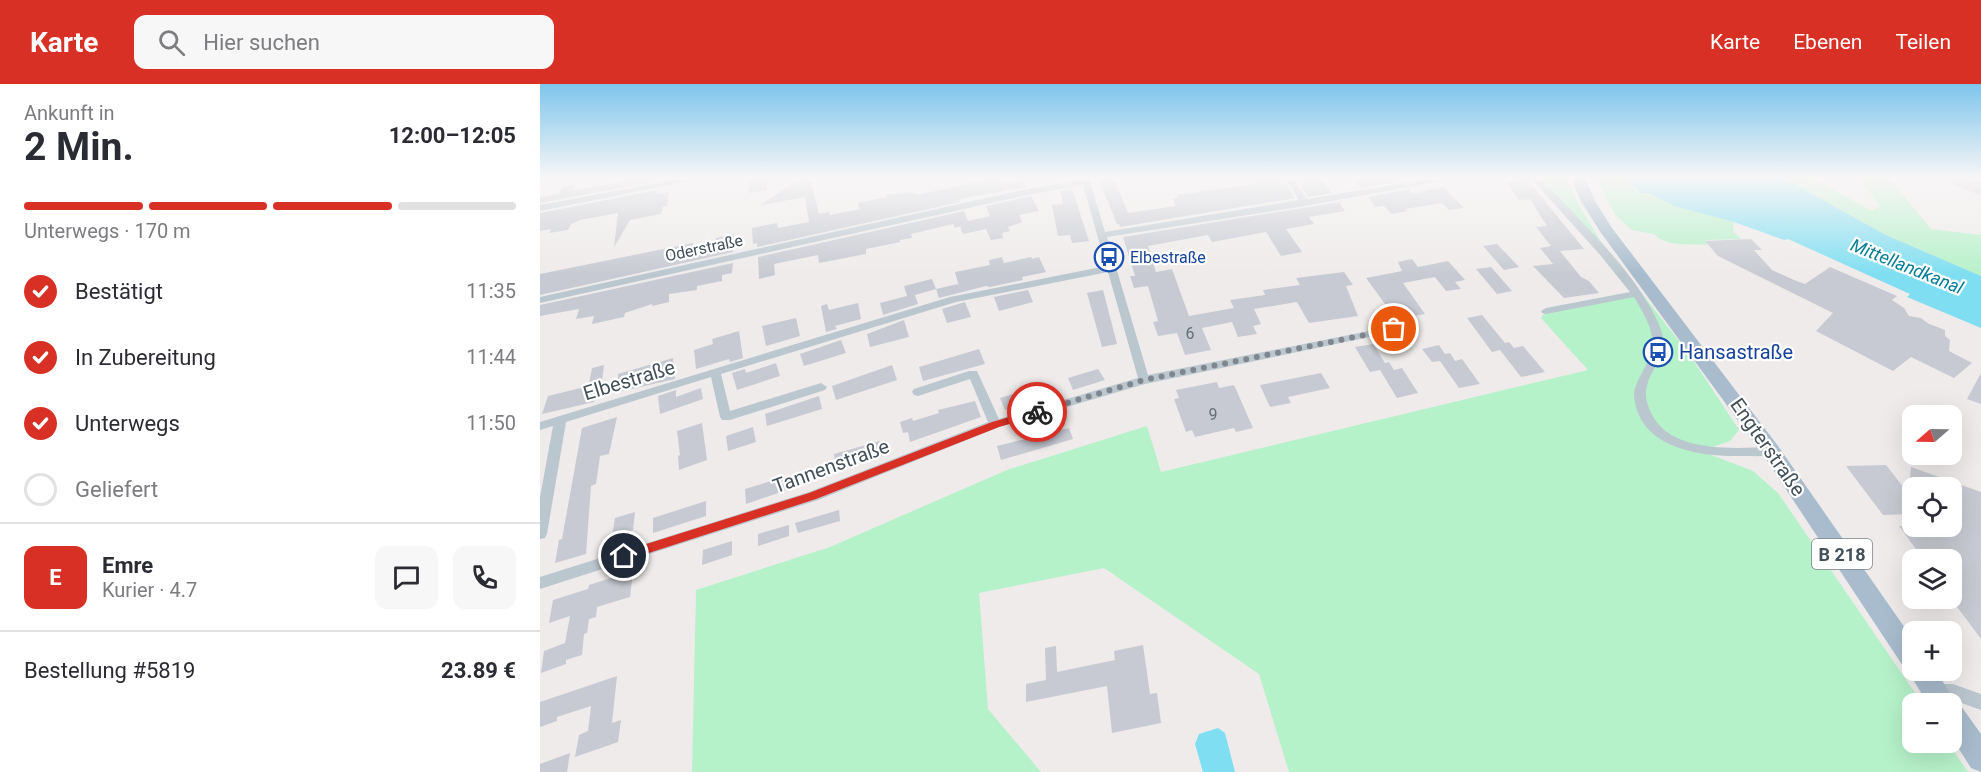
<!DOCTYPE html>
<html lang="de">
<meta charset="utf-8">
<style>
:root{--surface:#fff;--page:#f7f7f7;--text:#2b2b33;--muted:#7c7c81;--line:#e1e1e2;--accent:#d93025}
body{margin:0;font-family:Roboto,sans-serif;background:var(--page);color:var(--text);height:100vh;display:flex;flex-direction:column;font-size:22px;white-space:nowrap}
*{box-sizing:border-box;margin:0}
p{font-size:20px;color:var(--muted)}
.icon{flex:none;width:33px;height:33px;fill:none;stroke:currentColor;stroke-width:2;stroke-linecap:round;stroke-linejoin:round}
.map{position:relative;flex:1;overflow:hidden}
.drawer{display:flex;flex-direction:column;background:var(--surface);width:540px}
.drawer>*{flex:none}
.needle{width:39px;rotate:250deg}
.buttons{position:absolute;left:1362px;top:321px;display:grid;gap:12px}
.buttons a{display:grid;place-items:center;width:60px;height:60px;border-radius:12px;background:var(--surface);box-shadow:0 6px 24px #0002;font-size:30px}
.pin{position:absolute;display:grid;place-items:center;width:51px;height:51px;color:#fff;margin:-26px;border:3px solid #fff;border-radius:50%;box-shadow:0 2px 6px #0007}
.courier{position:absolute;display:grid;place-items:center;width:60px;height:60px;margin:-30px;border:4px solid #d93025;border-radius:50%;background:#fff;color:#222;box-shadow:0 2px 8px #0007}
.overview em{font-style:normal;font-weight:700}
.overview div{display:flex;flex-direction:column-reverse}
.overview{display:flex;align-items:center;justify-content:space-between;height:102px;padding:0 24px}
h1{font-size:39px;font-weight:700;line-height:45px}
.bar{display:grid;grid-template-columns:repeat(4,1fr);gap:9px 6px;align-content:center;height:72px;padding:0 24px}
.bar i{height:8px;border-radius:4px;background:var(--line)}
.bar .selected{background:var(--accent)}
.bar p{grid-column:span 4}
.line{display:flex;align-items:center;gap:15px;padding:0 24px;border-top:2px solid var(--line)}
.line div{flex:1}
.round{display:grid;place-items:center;flex:none;width:63px;height:63px;border-radius:12px;background:var(--page)}
ol{padding:0 24px;list-style:none}
li{display:flex;align-items:center;gap:18px;height:66px}
li p{margin-inline-start:auto}
li .icon{padding:6px;border-radius:50%;background:var(--accent);color:#fff;stroke-width:4}
li:last-child{color:var(--muted)}
li i{width:33px;height:33px;border:3px solid var(--line);border-radius:50%}
header{display:flex;align-items:center;gap:36px;box-sizing:border-box;height:84px;padding:0 30px;background:var(--accent);color:#fff}
header strong{font-size:28px}
nav{display:flex;gap:33px;margin-inline-start:auto;font-size:21px}
.search{width:420px;height:54px;background:var(--page);display:flex;align-items:center;gap:15px;box-sizing:border-box;padding:0 21px;border-radius:12px;color:var(--muted);font-size:22px}
main{display:flex;flex:1;min-height:0}
.map>svg:first-child{display:block}
</style>
<header>
<strong>Karte</strong>
<div class="search"><svg class="icon" aria-label="search" viewBox="0 0 24 24"><circle cx="10" cy="10" r="6"/><path d="M15 15l6 6"/></svg>Hier suchen</div>
<nav><a>Karte</a><a>Ebenen</a><a>Teilen</a></nav>
</header>
<main>
<section class="drawer">
<div class="overview"><div><h1>2 Min.</h1><p>Ankunft in</p></div><em>12:00–12:05</em></div>
<div class="bar"><i class="selected"></i><i class="selected"></i><i class="selected"></i><i></i><p>Unterwegs · 170 m</p></div>
<ol>
<li><svg class="icon" aria-label="check" viewBox="0 0 24 24"><path d="M5 12l5 5 9-10"/></svg>Bestätigt<p>11:35</p></li>
<li><svg class="icon" aria-label="check" viewBox="0 0 24 24"><path d="M5 12l5 5 9-10"/></svg>In Zubereitung<p>11:44</p></li>
<li><svg class="icon" aria-label="check" viewBox="0 0 24 24"><path d="M5 12l5 5 9-10"/></svg>Unterwegs<p>11:50</p></li>
<li><i></i>Geliefert</li>
</ol>
<div class="line" style="height:108px"><b class="round" style="background:var(--accent);color:#fff">E</b><div><b>Emre</b><p>Kurier · 4.7</p></div><a class="round"><svg class="icon" aria-label="chat" viewBox="0 0 24 24"><path d="M4 5h16v11H9l-5 4z"/></svg></a><a class="round"><svg class="icon" aria-label="phone" viewBox="0 0 24 24"><path d="M5 4h4l2 5-3 2q2 4 5 5l2-3 5 2v4C11 20 4 13 5 4z"/></svg></a></div>
<div class="line" style="height:78px"><div>Bestellung #5819</div><b>23.89 €</b></div>
</section>
<div class="map">
<svg width="1441" height="688" viewBox="0 0 1441 688">
<rect width="100%" height="100%" fill="#efebeb"/>
<g fill="#b5f1c9">
<path d="M995,94H1027L1038,120L1060,156L1149,270L1199,346L1190,357L1161,367L1213,387L1238,409L1382,619L1372,620V658L1408,659L1428,688H749L719,590L564,484L439,509L448,625L501,688H152L156,506L290,463L467,386L607,342L621,388L1048,286L1001,234L1006,227L1096,210Z"/>
<path d="M1056,94H1080L1100,109L1109,110L1134,122L1194,138L1193,147L1201,155L1165,156L1167,161C1151,160 1125,163 1114,150L1092,146L1076,132Z"/>
<path d="M1243,94H1272L1332,127L1340,122L1319,94H1349L1391,145L1441,151V192L1346,151Z"/>
</g>
<g fill="#7fdef1">
<path d="M1080,94H1243L1346,151L1441,192V244L1367,213L1370,210L1248,155L1244,156L1194,138L1134,122L1108,109H1100L1097,104Z"/>
<path d="M678,644L685,649L695,688H663L655,660L659,650Z"/>
</g>
<g fill="#c7cad2">
<path d="M82,94H118V97L0,119V113L19,110L22,103L36,100L34,106L81,98Z"/>
<path d="M209,94H227V106L209,109Z"/>
<path d="M261,94H270L279,130L289,128V131L320,125L318,119L347,113L346,111L371,108L378,111L445,96L444,94H460L462,99L482,95L487,103L419,115L420,118L217,163V159L213,160L212,144L237,139L238,144L269,138L265,113L220,121Z"/>
<path d="M558,94H574L588,129L636,122L633,115L638,114L637,111L716,100L712,94H743L755,114L580,143L579,140H577Z"/>
<path d="M756,94H780L792,109L768,113Z"/>
<path d="M827,94H859L862,97L821,104L815,96Z"/>
<path d="M976,94H986L1044,165L1020,167L1041,193L1049,197L1059,209L1024,214L993,182L1013,180L1000,164L1011,162L996,143L1007,142L990,115L979,116L965,97L977,96Z"/>
<path d="M1398,94L1441,96V111L1429,107Z"/>
<path d="M903,103L924,124L909,126L902,119L865,125L868,127L852,130L844,122L835,123L828,113L869,105L871,108L876,109Z"/>
<path d="M532,105L549,157L532,159L530,151L518,152L512,121L523,120L520,107Z"/>
<path d="M117,106L116,110L129,108L127,122H123L121,130L90,136L74,163L78,129L40,136L31,140L28,146L9,149L11,145L0,147V129Z"/>
<path d="M491,112L499,127L479,131L482,138L468,143L470,147L462,149L463,154L451,156L446,145L423,150L420,142L415,144L413,140L371,150L372,154L360,156V158L326,165V170L279,179L278,171L234,180L235,191L219,195L218,173L424,127L428,137L450,132L446,122Z"/>
<path d="M799,118L805,127L769,133L774,140L746,145L762,168L741,172L726,148L672,158L668,151L608,162L616,188L632,185L649,232L694,224L690,216L725,211L723,206L760,201L756,194L804,188L813,201L806,202L818,232L769,239L757,218L714,225L721,240L713,242L717,250L698,253L692,238L662,244L671,266L645,271L637,249L618,252L613,238L618,237L608,202L594,204L590,192H595L583,153Z"/>
<path d="M194,150L193,168L0,211V190L153,159L152,169L176,164V154Z"/>
<path d="M1211,155L1222,166H1214L1232,186L1254,196L1265,200L1290,183L1357,212L1352,216L1364,224L1369,232L1381,234L1389,240L1405,246V252L1410,256L1409,267L1432,279L1414,294L1371,273L1353,287L1276,247L1293,229L1178,172L1165,157Z"/>
<path d="M957,160L979,183L964,186L943,162Z"/>
<path d="M462,173L464,179L491,173L492,175L499,173L506,188L482,193L483,196L450,203L446,202L399,214L396,205L418,200L420,206L415,188L450,181L449,176Z"/>
<path d="M872,175L878,183L908,177L925,196L915,198L921,205L906,207L895,193L863,199L885,230L856,235L826,194L862,187L858,178Z"/>
<path d="M193,179L192,189L182,191V197L157,202V206L129,210V218L112,222V220L85,229L84,233L52,240L54,232L36,235L39,225L0,232V221Z"/>
<path d="M951,183L972,207L957,210L936,185Z"/>
<path d="M392,195L396,205L375,211L378,220L343,231L340,219L367,212L364,202Z"/>
<path d="M488,206L493,218L459,227L454,213Z"/>
<path d="M563,206L577,260L562,263L547,209Z"/>
<path d="M425,218L431,233L407,239L402,225Z"/>
<path d="M318,219L321,235L295,242L297,245L286,248L281,222L287,220L289,226Z"/>
<path d="M942,231L965,259L969,258L974,264L983,262L1005,288L981,293L960,266L952,268L927,234Z"/>
<path d="M256,234L260,252L226,262L222,242Z"/>
<path d="M364,236L369,253L330,263L327,250Z"/>
<path d="M199,247L203,274L190,278L189,275L156,285L154,266L173,260L172,255Z"/>
<path d="M301,256L306,269L264,282L260,270Z"/>
<path d="M833,260L845,279L849,278L854,286L862,284L878,309L857,314L840,286L830,288L815,263Z"/>
<path d="M899,261L905,270L910,269L915,277L922,275L940,300L919,304L900,277L892,278L882,265Z"/>
<path d="M439,265L445,280L383,297L379,283Z"/>
<path d="M133,274L135,295L78,308V290Z"/>
<path d="M236,279L240,292L197,306L192,289L205,285L206,289Z"/>
<path d="M64,281L62,297L49,300L52,284Z"/>
<path d="M352,281L357,296L296,316L292,302Z"/>
<path d="M558,285L565,296L533,306L528,294Z"/>
<path d="M781,289L790,304L748,313L751,319L730,323L720,301Z"/>
<path d="M1441,289V320L1427,315Z"/>
<path d="M677,298L679,304L694,301L713,344L696,348L694,344L655,353L652,346L646,348L634,315L639,314L636,306Z"/>
<path d="M57,300L54,318L2,330L8,312Z"/>
<path d="M161,304L163,315L120,330L118,312L136,306V313Z"/>
<path d="M494,304L499,315L465,326L460,314Z"/>
<path d="M279,312L282,325L227,342L225,330Z"/>
<path d="M435,317L441,333L370,358L368,348L363,349L360,338L372,334L373,337L399,329L398,326Z"/>
<path d="M77,333L69,370L60,372L56,400L51,402L46,470L15,479L19,456L22,455L42,344Z"/>
<path d="M162,339L167,376L139,386L138,372L140,371L137,347Z"/>
<path d="M213,343L216,358L188,367L186,352Z"/>
<path d="M529,344L533,355L461,376L457,362Z"/>
<path d="M340,357L342,372L296,385L294,370Z"/>
<path d="M1346,381L1372,414V430L1343,431L1306,382Z"/>
<path d="M1371,383L1441,408V555L1412,516V476H1384L1359,442H1412V404H1369Z"/>
<path d="M251,391L253,404L206,420L205,405Z"/>
<path d="M166,417V432L113,449V434Z"/>
<path d="M299,426L300,437L258,449L255,439Z"/>
<path d="M95,428L93,446L72,452L75,434Z"/>
<path d="M249,441V452L218,462V450Z"/>
<path d="M192,457V471L162,481L163,466Z"/>
<path d="M93,487L90,513L57,523L56,533L49,535L47,549L44,550L42,571L26,576V580L1,589L4,567L25,559L30,532L9,539L13,516L48,505L49,501Z"/>
<path d="M603,561L610,610L617,609L621,639L572,649L567,602L486,618V600L506,596L505,564L516,562L517,588L575,576L574,567Z"/>
<path d="M77,592L72,639L81,636L78,658L35,673L39,651L48,647L51,622L17,633V637L0,643V618Z"/>
<path d="M30,669L27,688H0V680Z"/>
</g>
<g fill="none" stroke-linecap="round" stroke-linejoin="round">
<g fill="#bbc7cf" fill-rule="evenodd">
<path d="M145,94H164L0,127V121Z"/>
<path d="M541,94H549L565,148L759,116L745,94H753L767,115L896,94H917L765,122L567,153L608,291L864,240L869,243L868,245L605,300L459,343L278,416L0,505V493L269,408L448,338L430,295L378,312L374,311L372,308L374,305L429,287H437L459,335L598,294L568,188L416,218L181,290L190,327L281,299L287,303L285,306L190,336H182L180,333L171,293L26,338L7,450L5,454L0,455V413L13,342L0,346V338L410,213L566,182L543,101L487,111L0,219V213L487,105L542,96Z"/>
<path d="M991,94H1000C1038,135 1092,184 1116,234C1136,275 1111,275 1106,307C1105,314 1108,322 1111,329C1131,370 1193,364 1231,363L1235,364L1237,367L1235,370C1225,373 1214,372 1203,372C1161,373 1098,365 1094,311C1094,302 1100,293 1104,285C1120,256 1110,240 1094,213L1006,230L1002,229L1001,227L1006,224L1090,208L1061,172Z"/>
<path d="M1396,600H1413L1441,610V626L1413,616H1396L1390,613L1388,608L1390,603Z"/>
</g>
<path fill="#a8bccd" fill-rule="evenodd" d="M1031,94H1045L1055,117L1072,144L1238,362L1372,554V586H1396L1416,620L1421,622L1441,650V688L1431,684L1412,654V620H1388L1372,594L1369,584L1363,582L1224,372L1059,146L1041,117Z"/>
</g>
<linearGradient id="sky" x2="0" y2="1"><stop stop-color="#7ec5ec"/><stop offset="0.49" stop-color="#f8f6f6"/><stop offset="1" stop-color="#f8f6f6" stop-opacity="0"/></linearGradient>
<rect width="1441" height="191" fill="url(#sky)"/>
<path fill="#d93025" d="M497,325L500,326V331L459,343L276,415L84,477L79,472L84,467L269,409L452,338Z"/>
<g fill="none" stroke-linecap="round" stroke-linejoin="round">
<path stroke="#7f868d" stroke-width="6" stroke-dasharray="0 10.8" d="M497,328L604,296L854,245"/>
</g>
<defs>
<g id="bus-ring" transform="scale(1.5)"><circle r="9.5" fill="#fff" stroke="#1a4fb4" stroke-width="1.5"/><path d="M-5-6H5V4H4V6H2V4H-2V6H-4V4H-5ZM-3.5-4V0h7V-4ZM-3.5 1.2v1.5H-2V1.2ZM2 1.2v1.5H3.5V1.2Z" fill="#1a4fb4"/></g>
</defs>
<g fill-rule="evenodd">
<use href="#bus-ring" x="569" y="173"/>
<use href="#bus-ring" x="1118" y="268"/>
</g>
<g text-anchor="middle" dominant-baseline="central" stroke-width="4.5" stroke-linejoin="round" paint-order="stroke">
<g font-size="16" fill="#43505a" stroke="#fff">
<text transform="translate(164 164) rotate(-12)">Oderstraße</text>
</g>
<g font-size="16" fill="#164399" stroke="#fff" text-anchor="start">
<text x="590" y="173">Elbestraße</text>
</g>
<g font-size="16" fill="#646e78">
<text x="650" y="249">6</text>
<text x="673" y="330">9</text>
</g>
<g font-size="18" font-style="italic" fill="#057d95" stroke="#fff">
<text transform="translate(1367 182) rotate(22)">Mittellandkanal</text>
</g>
<rect fill="#fff" stroke="#7b848c" stroke-width="1.5" x="1272" y="455" width="60" height="30" rx="4.5"/>
<g font-size="18" font-weight="bold" fill="#43505a">
<text x="1302" y="470">B 218</text>
</g>
<g font-size="20" fill="#164399" stroke="#fff" text-anchor="start">
<text x="1139" y="268">Hansastraße</text>
</g>
<g font-size="20" fill="#43505a" stroke="#fff">
<text transform="translate(89 296) rotate(-17)">Elbestraße</text>
<text transform="translate(1228 363) rotate(55)">Engterstraße</text>
<text transform="translate(291 382) rotate(-20)">Tannenstraße</text>
</g>
</g>
</svg>
<div class="buttons">
<a><svg class="needle" viewBox="-14 -14 28 28"><path d="M0-13l5 13h-10z" fill="#e53935"/><path d="M0 13l5-13h-10z" fill="#7c7c81"/></svg></a>
<a><svg class="icon" aria-label="locate" viewBox="0 0 24 24"><circle cx="12" cy="12" r="6"/><path d="M12 2v4M12 18v4M2 12h4M18 12h4"/></svg></a>
<a><svg class="icon" aria-label="layers" viewBox="0 0 24 24"><path d="M12 4l9 5-9 5-9-5zM3 14l9 5 9-5"/></svg></a>
<a>+</a>
<a>−</a>
</div>
<div class="pin" style="left:854px;top:245px;background:#ea580c"><svg class="icon" aria-label="bag" viewBox="0 0 24 24"><path d="M5 8h14l-1 12H6zM9 8a3 3 0 0 1 6 0"/></svg></div>
<div class="pin" style="left:84px;top:472px;background:#1f2937"><svg class="icon" aria-label="home" viewBox="0 0 24 24"><path d="M3 11l9-7 9 7M6 9v11h12V9"/></svg></div>
<div class="courier" style="left:497px;top:328px"><svg class="icon" aria-label="bike" viewBox="0 0 24 24"><circle cx="6" cy="16" r="4"/><circle cx="18" cy="16" r="4"/><path d="M6 16l4-8h5l3 8M10 8l3 8H6M13 5h3"/></svg></div>
</div>
</main>
